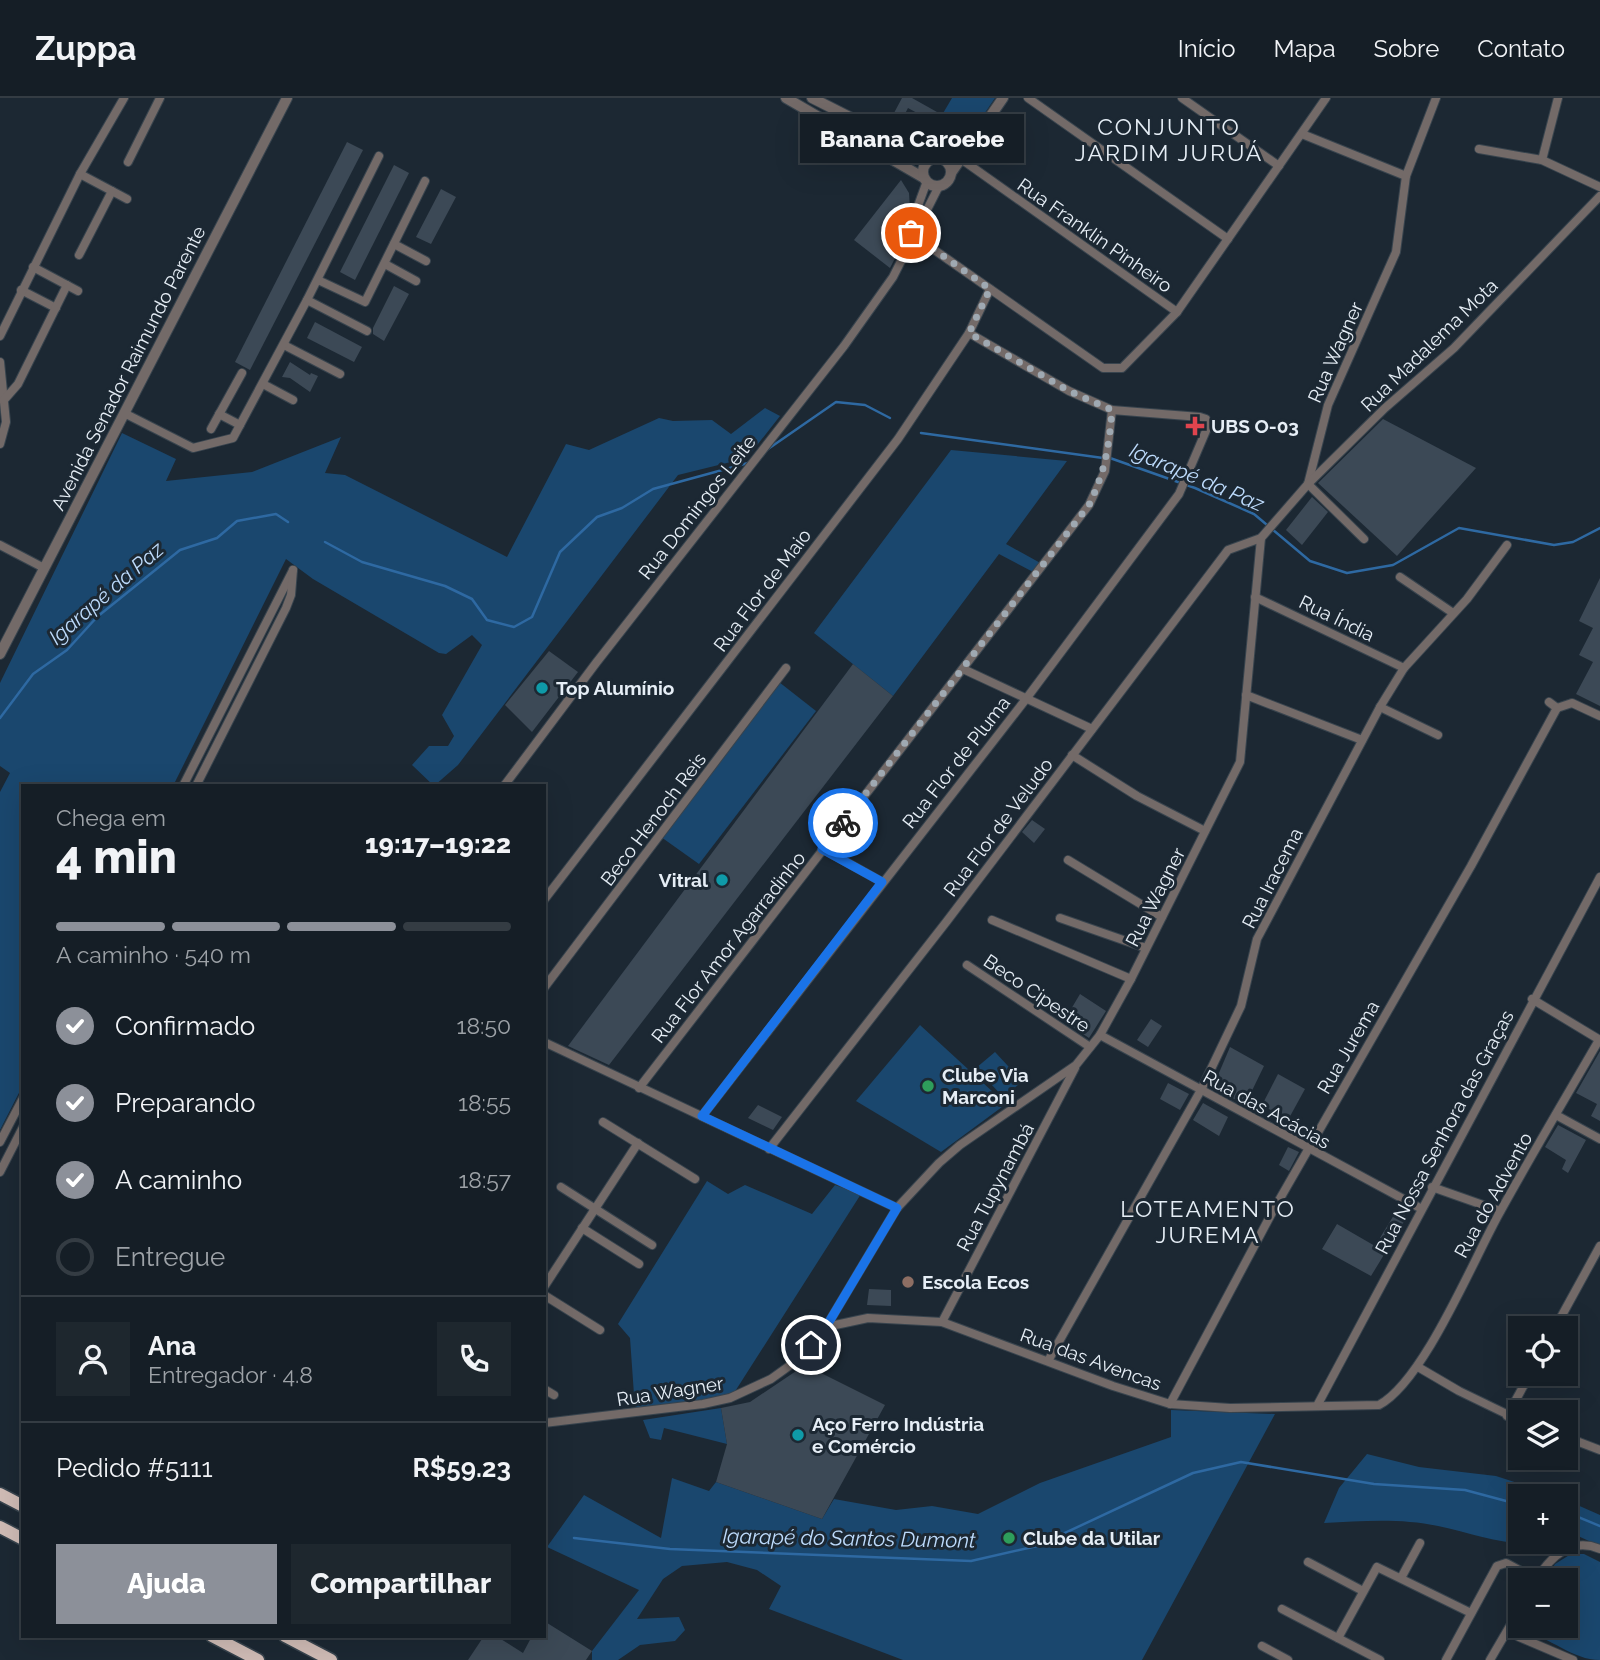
<!DOCTYPE html>
<html lang="pt">
<meta charset="utf-8">
<style>
:root{--surface:#151e26;--page:#1e272e;--text:#f1f3f6;--muted:#9da2a7;--line:#343c43;--accent:#8c9099}
body{margin:0;font-family:Raleway,sans-serif;background:var(--page);color:var(--text);height:100vh;display:flex;flex-direction:column;font-size:26px;white-space:nowrap}
*{box-sizing:border-box;margin:0}
p{font-size:23px;color:var(--muted)}
.icon{flex:none;width:38px;height:38px;fill:none;stroke:currentColor;stroke-width:2;stroke-linecap:round;stroke-linejoin:round}
.map{position:relative;flex:1;overflow:hidden}
.drawer{position:absolute;left:21px;top:686px;width:525px;height:854px;display:flex;flex-direction:column;background:var(--surface);border-radius:0px;box-shadow:0 7px 28px #0002,0 0 0 2px var(--line)}
.drawer>*{flex:none}
.tools{position:absolute;left:1508px;top:1218px;display:grid;gap:14px}
.tools a{display:grid;place-items:center;width:70px;height:70px;border-radius:0px;background:var(--surface);box-shadow:0 7px 28px #0002,0 0 0 2px var(--line);font-size:35px}
.pin{position:absolute;display:grid;place-items:center;width:60px;height:60px;color:#fff;margin:-30px;border:4px solid #fff;border-radius:50%;box-shadow:0 2px 7px #0007}
.courier{position:absolute;display:grid;place-items:center;width:70px;height:70px;margin:-35px;border:5px solid #1a73e8;border-radius:50%;background:#fff;color:#222;box-shadow:0 2px 9px #0007}
.bubble{position:absolute;height:49px;border-radius:0px;background:var(--surface);box-shadow:0 7px 28px #0002,0 0 0 2px var(--line);font-size:23px;font-weight:800;line-height:49px;text-align:center}
.headline em{font-style:normal;font-weight:800}
.headline div{display:flex;flex-direction:column-reverse}
.headline{display:flex;align-items:center;justify-content:space-between;height:119px;padding:0 35px}
h1{font-size:46px;font-weight:800;line-height:52px}
.bar{display:grid;grid-template-columns:repeat(4,1fr);gap:10px 7px;align-content:center;height:84px;padding:0 35px}
.bar i{height:9px;border-radius:5px;background:var(--line)}
.bar .selected{background:var(--accent)}
.bar p{grid-column:span 4}
.line{display:flex;align-items:center;gap:18px;padding:0 35px;border-top:2px solid var(--line)}
.line div{flex:1}
.round{display:grid;place-items:center;flex:none;width:74px;height:74px;border-radius:0px;background:var(--page)}
ol{padding:0 35px;list-style:none}
li{display:flex;align-items:center;gap:21px;height:77px}
li p{margin-inline-start:auto}
li .icon{padding:7px;border-radius:50%;background:var(--accent);color:#fff;stroke-width:4}
li:last-child{color:var(--muted)}
li i{width:38px;height:38px;border:4px solid var(--line);border-radius:50%}
.action{display:flex;gap:14px;margin-top:auto;padding:14px 35px}
.action a{flex:1;height:80px;border-radius:0px;background:var(--accent);color:#fff;font-size:28px;font-weight:800;line-height:80px;text-align:center}
.action a+a{background:var(--page);color:var(--text)}
header{display:flex;align-items:center;gap:42px;box-sizing:border-box;height:98px;padding:0 35px;background:var(--surface);border-bottom:2px solid var(--line)}
header strong{font-size:33px}
nav{display:flex;gap:38px;margin-inline-start:auto;font-size:24px}
.map>svg:first-child{display:block}
</style>
<header>
<strong>Zuppa</strong>
<nav><a>Início</a><a>Mapa</a><a>Sobre</a><a>Contato</a></nav>
</header>
<div class="map">
<svg width="1600" height="1562" viewBox="0 0 1600 1562">
<rect width="100%" height="100%" fill="#1c2833"/>
<g fill="#1a476e">
<path d="M952,0H995L972,34L942,17Z"/>
<path d="M765,310L780,318L747,360L678,377L458,667L434,688L412,667L429,648H448L454,638L442,617L482,547L472,537L446,556L439,555L313,481L286,461L173,688H23V987L0,1032V694L10,675L0,668V585L122,335L176,361L166,383L252,374L341,339L325,375L345,377L507,459L566,346L589,352L659,320L673,323L712,322L731,336Z"/>
<path d="M951,352L1067,363L1006,446L1044,467L1037,476L999,456L893,598L814,535Z"/>
<path d="M779,584L816,613L699,766L661,739Z"/>
<path d="M920,927L1006,1006L941,1054L856,1003Z"/>
<path d="M995,954L1022,983L1004,1000L976,970Z"/>
<path d="M707,1083L728,1096L745,1087L812,1116L835,1087L861,1096L734,1295L711,1304L635,1311L630,1240L618,1226Z"/>
<path d="M721,1310L727,1346L664,1330L661,1342L650,1340L643,1322Z"/>
<path d="M1171,1312L1275,1316L1142,1562H903L769,1511L781,1488L757,1472L727,1464L682,1468L663,1481L637,1521L679,1519L685,1532L675,1543L640,1547L618,1562H592V1553L639,1492L547,1449L584,1397L661,1440L672,1380L709,1393L716,1384L822,1421L834,1401L896,1412L932,1408L978,1416L1040,1385L1171,1339Z"/>
<path d="M1367,1356L1419,1369L1496,1378L1557,1398H1521V1444H1550C1512,1451 1476,1436 1438,1428C1401,1420 1362,1423 1324,1425L1339,1390Z"/>
<path d="M1566,1402L1600,1417V1448L1578,1438L1566,1441Z"/>
<path d="M1571,1456H1584L1600,1464V1562C1570,1562 1545,1534 1516,1532L1521,1524V1528H1566V1482H1545L1555,1466Z"/>
</g>
<g fill="none" stroke-linecap="round" stroke-linejoin="round">
<g stroke="#2e69a2" stroke-width="2.5">
<path d="M921,335L1103,360"/>
<path d="M768,351L836,304L865,307L890,320"/>
<path d="M1110,360L1195,390L1254,416L1310,463L1347,475L1393,467L1459,430L1554,447L1573,444L1600,430"/>
<path d="M325,444L362,464L445,488L472,501L487,522L514,529L532,519L560,454L597,419L622,410L653,391L748,365"/>
<path d="M0,620L33,576L67,552L97,519L180,452L217,440L237,423L276,416L288,424"/>
<path d="M1566,1414L1600,1428"/>
<path d="M574,1440L670,1451L971,1463L1037,1448L1193,1375L1241,1364L1374,1386L1465,1392L1521,1407"/>
</g>
</g>
<g fill="#3c4956">
<path d="M902,0H912L962,28L957,37L908,10L896,33L887,28Z"/>
<path d="M347,44L363,52L250,272L235,264Z"/>
<path d="M394,67L409,75L355,182L340,174Z"/>
<path d="M901,82L909,95L910,111L904,143L890,170L854,142Z"/>
<path d="M441,91L456,99L431,146L416,139Z"/>
<path d="M394,188L409,196L384,243L373,236V230Z"/>
<path d="M315,224L362,249L354,264L307,240Z"/>
<path d="M290,264L310,277L311,275L318,278L310,294L290,280L282,279Z"/>
<path d="M1383,321L1476,370L1397,458L1318,385Z"/>
<path d="M1312,399L1328,414L1302,447L1286,432Z"/>
<path d="M1600,480V608L1576,596L1593,564L1579,557L1593,530L1579,523Z"/>
<path d="M549,553L578,574L532,634L505,607Z"/>
<path d="M853,566L893,598L609,967L568,948Z"/>
<path d="M1032,722L1045,731L1034,745L1022,734Z"/>
<path d="M1080,896L1106,913L1089,940L1064,923Z"/>
<path d="M1151,921L1162,928L1148,949L1137,942Z"/>
<path d="M1230,949L1264,968L1245,1007L1213,989Z"/>
<path d="M1600,953V1023L1591,1018L1597,1006L1576,995Z"/>
<path d="M1278,976L1305,991L1288,1022L1262,1007Z"/>
<path d="M1168,985L1189,996L1180,1012L1160,1001Z"/>
<path d="M1203,1005L1228,1019L1219,1038L1193,1022Z"/>
<path d="M758,1007L782,1019L773,1032L748,1020Z"/>
<path d="M1558,1027L1586,1042L1568,1075L1562,1071L1566,1062L1545,1049Z"/>
<path d="M1288,1049L1299,1054L1289,1073L1279,1067Z"/>
<path d="M1397,1112L1407,1119L1371,1178L1322,1151L1337,1126L1375,1148Z"/>
<path d="M869,1191L891,1192V1208L867,1207Z"/>
<path d="M805,1267L885,1307L822,1421L716,1384L727,1346L721,1310L750,1304Z"/>
<path d="M544,1523L592,1553L586,1562H468L484,1538H496L523,1555L532,1538H544Z"/>
</g>
<g fill="none" stroke-linecap="round" stroke-linejoin="round">
<g stroke="#38444e" stroke-width="10">
<g id="minor">
<path d="M1028,0L1228,141"/>
<path d="M1182,0L1279,68"/>
<path d="M1302,36L1406,78"/>
<path d="M827,48L837,28"/>
<path d="M1479,51L1542,62L1600,89"/>
<path d="M841,56L851,37"/>
<path d="M961,61L1177,214"/>
<path d="M1542,62L1558,0"/>
<path d="M128,64L160,0"/>
<path d="M80,76L127,101"/>
<path d="M913,137L1103,270H1122L1177,214L1326,0"/>
<path d="M911,142L915,116L927,83"/>
<path d="M394,146L426,163"/>
<path d="M79,157L112,93"/>
<path d="M385,166L416,183"/>
<path d="M33,169L78,193"/>
<path d="M318,182L365,204L425,83"/>
<path d="M21,192L56,210"/>
<path d="M307,202L367,233"/>
<path d="M0,238L80,76L124,0"/>
<path d="M284,247L340,276"/>
<path d="M0,264L6,324L0,346"/>
<path d="M263,286L293,302"/>
<path d="M4,302L18,286L67,187"/>
<path d="M124,315L193,350L233,340L307,202L379,58"/>
<path d="M219,316L240,327"/>
<path d="M211,331L242,275"/>
<path d="M1308,386L1328,307L1396,154L1406,78L1436,0"/>
<path d="M1308,386L1364,441"/>
<path d="M0,447L44,470"/>
<path d="M1400,479L1453,515"/>
<path d="M1255,499L1404,570"/>
<path d="M963,571L1092,631"/>
<path d="M1246,597L1362,642"/>
<path d="M1549,604L1557,610"/>
<path d="M1380,609L1438,637"/>
<path d="M1557,610L1572,605L1600,618"/>
<path d="M1072,657L1137,698L1205,733"/>
<path d="M183,688L293,472"/>
<path d="M196,688L286,510L291,497L293,472"/>
<path d="M504,688L596,565L844,248L893,179L939,88"/>
<path d="M823,751L882,784"/>
<path d="M1068,762L1162,819"/>
<path d="M544,802L898,341L969,235L990,191"/>
<path d="M1060,820L1146,850"/>
<path d="M992,822L1131,881"/>
<path d="M967,867L1090,949"/>
<path d="M544,890L786,570"/>
<path d="M1532,901L1600,942"/>
<path d="M1100,937L1420,1110"/>
<path d="M544,944L897,1110"/>
<path d="M639,990L1089,407L1105,373L1112,312"/>
<path d="M1556,1017L1600,1041"/>
<path d="M702,1018L1026,601L1179,396L1208,328L1206,321L1200,319L1112,312L1069,293L969,235"/>
<path d="M603,1024L695,1081"/>
<path d="M0,1044L23,1000"/>
<path d="M769,1051L947,823L1228,452L1261,440"/>
<path d="M0,1074L23,1029"/>
<path d="M561,1089L652,1147"/>
<path d="M1432,1089L1500,1113"/>
<path d="M582,1130L639,1166"/>
<path d="M544,1189L638,1045"/>
<path d="M544,1197L600,1232"/>
<path d="M942,1224L1075,970"/>
<path d="M826,1229L868,1220L942,1224L1113,1288L1170,1306L1230,1310L1379,1307C1424,1283 1473,1162 1500,1114C1532,1056 1566,999 1599,942"/>
<path d="M1555,1230L1600,1148"/>
<path d="M1048,1263L1201,992L1241,908L1257,841L1380,609L1404,570L1467,501L1507,447"/>
<path d="M1418,1269L1459,1293L1521,1323"/>
<path d="M544,1291L554,1297"/>
<path d="M1170,1306L1274,1111L1471,768L1557,610"/>
<path d="M1318,1306L1600,779"/>
<path d="M1507,1318L1530,1276"/>
<path d="M544,1325L703,1306L730,1300L771,1281L803,1258L826,1229L897,1110L939,1065L960,1047L1076,967L1100,937L1131,881L1240,664L1261,440L1308,386L1385,310L1454,250L1600,98"/>
<path d="M1566,1339L1600,1352"/>
<path d="M1308,1464L1363,1493"/>
<path d="M1401,1480L1420,1445"/>
<path d="M1536,1482C1551,1458 1571,1439 1600,1451"/>
<path d="M1282,1511L1380,1562"/>
<path d="M1510,1529L1512,1535L1519,1539L1573,1562"/>
<path d="M1338,1540L1377,1469L1471,1515"/>
<path d="M1262,1548L1288,1562"/>
<path d="M1446,1562L1497,1468L1506,1465L1536,1481"/>
<path d="M1490,1562L1521,1509"/>
</g>
</g>
<g stroke="#38444e" stroke-width="12">
<g id="tertiary">
<path d="M786,0L924,80"/>
<path d="M812,0L933,61"/>
<path d="M938,60L972,43"/>
<circle cx="937" cy="74" r="14"/>
<path d="M951,75L1003,0"/>
<path d="M0,556L287,0"/>
</g>
</g>
<g stroke="#38444e" stroke-width="15">
<g id="trunk">
<path d="M0,1396L23,1408"/>
<path d="M0,1429L23,1441"/>
<path d="M212,1538L258,1562"/>
<path d="M285,1538L331,1562"/>
</g>
</g>
<use href="#minor" stroke="#736a68" stroke-width="8"/>
<use href="#tertiary" stroke="#736a68" stroke-width="10"/>
<use href="#trunk" stroke="#d0bcb6" stroke-width="12"/>
</g>
<g fill="none" stroke-linecap="round" stroke-linejoin="round">
<path stroke="#9fa9b2" stroke-width="7" stroke-dasharray="0 12.6" d="M843,725L1089,407C1105,373 1109,350 1112,312L1069,293L969,235L990,191L911,135"/>
<path stroke="#1a73e8" stroke-width="9" d="M811,1247L826,1229L897,1110L702,1018L882,784L822,751L843,725"/>
</g>
<path fill="#e0444e" stroke="#1c2833" stroke-width="2.5" d="M1191.5 317.5h7v7h7v7h-7v7h-7v-7h-7v-7h7z"/>
<g fill="#0f9aa8" stroke="#1c2833" stroke-width="2.5">
<circle cx="542" cy="590" r="7"/>
<circle cx="722" cy="782" r="7"/>
<circle cx="798" cy="1337" r="7"/>
</g>
<g fill="#2e9e5b" stroke="#1c2833" stroke-width="2.5">
<circle cx="928" cy="988" r="7"/>
<circle cx="1009" cy="1440" r="7"/>
</g>
<circle fill="#8d6e63" stroke="#1c2833" stroke-width="2.5" cx="908" cy="1184" r="7"/>
<g text-anchor="middle" dominant-baseline="central" stroke-width="6" stroke-linejoin="round" paint-order="stroke">
<g font-size="19" fill="#e6eef6" stroke="#1c2833">
<text transform="translate(1095 137) rotate(35)">Rua Franklin Pinheiro</text>
<text transform="translate(1429 247) rotate(-44)">Rua Madalema Mota</text>
<text transform="translate(1335 254) rotate(-66)">Rua Wagner</text>
<text transform="translate(128 270) rotate(-63)">Avenida Senador Raimundo Parente</text>
<text transform="translate(697 409) rotate(-52)">Rua Domingos Leite</text>
<text transform="translate(762 492) rotate(-53)">Rua Flor de Maio</text>
<text transform="translate(1337 520) rotate(26)">Rua Índia</text>
<text transform="translate(956 664) rotate(-52)">Rua Flor de Pluma</text>
<text transform="translate(653 721) rotate(-53)">Beco Henoch Reis</text>
<text transform="translate(998 729) rotate(-53)">Rua Flor de Veludo</text>
<text transform="translate(1272 780) rotate(-63)">Rua Iracema</text>
<text transform="translate(1155 799) rotate(-63)">Rua Wagner</text>
<text transform="translate(728 849) rotate(-52)">Rua Flor Amor Agarradinho</text>
<text transform="translate(1037 895) rotate(34)">Beco Cipestre</text>
<text transform="translate(1348 949) rotate(-60)">Rua Jurema</text>
<text transform="translate(1267 1011) rotate(29)">Rua das Acácias</text>
<text transform="translate(1444 1034) rotate(-62)">Rua Nossa Senhora das Graças</text>
<text transform="translate(995 1089) rotate(-62)">Rua Tupynambá</text>
<text transform="translate(1493 1097) rotate(-61)">Rua do Advento</text>
<text transform="translate(1091 1261) rotate(20)">Rua das Avencas</text>
<text transform="translate(670 1293) rotate(-9)">Rua Wagner</text>
</g>
<g font-size="19" font-weight="bold" fill="#e6eef6" stroke="#1c2833" text-anchor="start">
<text x="1211" y="328">UBS O-03</text>
<text x="556" y="590">Top Alumínio</text>
<text x="708" y="782" text-anchor="end">Vitral</text>
<text x="942" y="977">Clube Via<tspan x="942" dy="22">Marconi</tspan></text>
<text x="922" y="1184">Escola Ecos</text>
<text x="812" y="1326">Aço Ferro Indústria<tspan x="812" dy="22">e Comércio</tspan></text>
<text x="1023" y="1440">Clube da Utilar</text>
</g>
<g font-size="21" font-style="italic" fill="#bddbfc" stroke="#1c2833">
<text transform="translate(1197 379) rotate(23)">Igarapé da Paz</text>
<text transform="translate(106 495) rotate(-41)">Igarapé da Paz</text>
<text transform="translate(849 1440) rotate(1)">Igarapé do Santos Dumont</text>
</g>
<g font-size="23" letter-spacing="2" fill="#e6eef6" stroke="#1c2833">
<text x="1169" y="28">CONJUNTO<tspan x="1169" dy="26">JARDIM JURUÁ</tspan></text>
<text x="1208" y="1110">LOTEAMENTO<tspan x="1208" dy="26">JUREMA</tspan></text>
</g>
</g>
</svg>
<div class="tools">
<a><svg class="icon" aria-label="locate" viewBox="0 0 24 24"><circle cx="12" cy="12" r="6"/><path d="M12 2v4M12 18v4M2 12h4M18 12h4"/></svg></a>
<a><svg class="icon" aria-label="layers" viewBox="0 0 24 24"><path d="M12 4l9 5-9 5-9-5zM3 14l9 5 9-5"/></svg></a>
<a>+</a>
<a>−</a>
</div>
<div class="pin" style="left:911px;top:135px;background:#ea580c"><svg class="icon" aria-label="bag" viewBox="0 0 24 24"><path d="M5 8h14l-1 12H6zM9 8a3 3 0 0 1 6 0"/></svg></div>
<div class="pin" style="left:811px;top:1247px;background:#1f2937"><svg class="icon" aria-label="home" viewBox="0 0 24 24"><path d="M3 11l9-7 9 7M6 9v11h12V9"/></svg></div>
<div class="courier" style="left:843px;top:725px"><svg class="icon" aria-label="bike" viewBox="0 0 24 24"><circle cx="6" cy="16" r="4"/><circle cx="18" cy="16" r="4"/><path d="M6 16l4-8h5l3 8M10 8l3 8H6M13 5h3"/></svg></div>
<div class="bubble" style="left:800px;top:16px;width:224px">Banana Caroebe</div>
<section class="drawer">
<div class="headline"><div><h1>4 min</h1><p>Chega em</p></div><em>19:17–19:22</em></div>
<div class="bar"><i class="selected"></i><i class="selected"></i><i class="selected"></i><i></i><p>A caminho · 540 m</p></div>
<ol>
<li><svg class="icon" aria-label="check" viewBox="0 0 24 24"><path d="M5 12l5 5 9-10"/></svg>Confirmado<p>18:50</p></li>
<li><svg class="icon" aria-label="check" viewBox="0 0 24 24"><path d="M5 12l5 5 9-10"/></svg>Preparando<p>18:55</p></li>
<li><svg class="icon" aria-label="check" viewBox="0 0 24 24"><path d="M5 12l5 5 9-10"/></svg>A caminho<p>18:57</p></li>
<li><i></i>Entregue</li>
</ol>
<div class="line" style="height:126px"><a class="round"><svg class="icon" aria-label="person" viewBox="0 0 24 24"><circle cx="12" cy="8" r="4"/><path d="M4 21q1-7 8-7t8 7"/></svg></a><div><b>Ana</b><p>Entregador · 4.8</p></div><a class="round"><svg class="icon" aria-label="phone" viewBox="0 0 24 24"><path d="M5 4h4l2 5-3 2q2 4 5 5l2-3 5 2v4C11 20 4 13 5 4z"/></svg></a></div>
<div class="line" style="height:91px"><div>Pedido #5111</div><b>R$59.23</b></div>
<div class="action"><a>Ajuda</a><a>Compartilhar</a></div>
</section>
</div>
